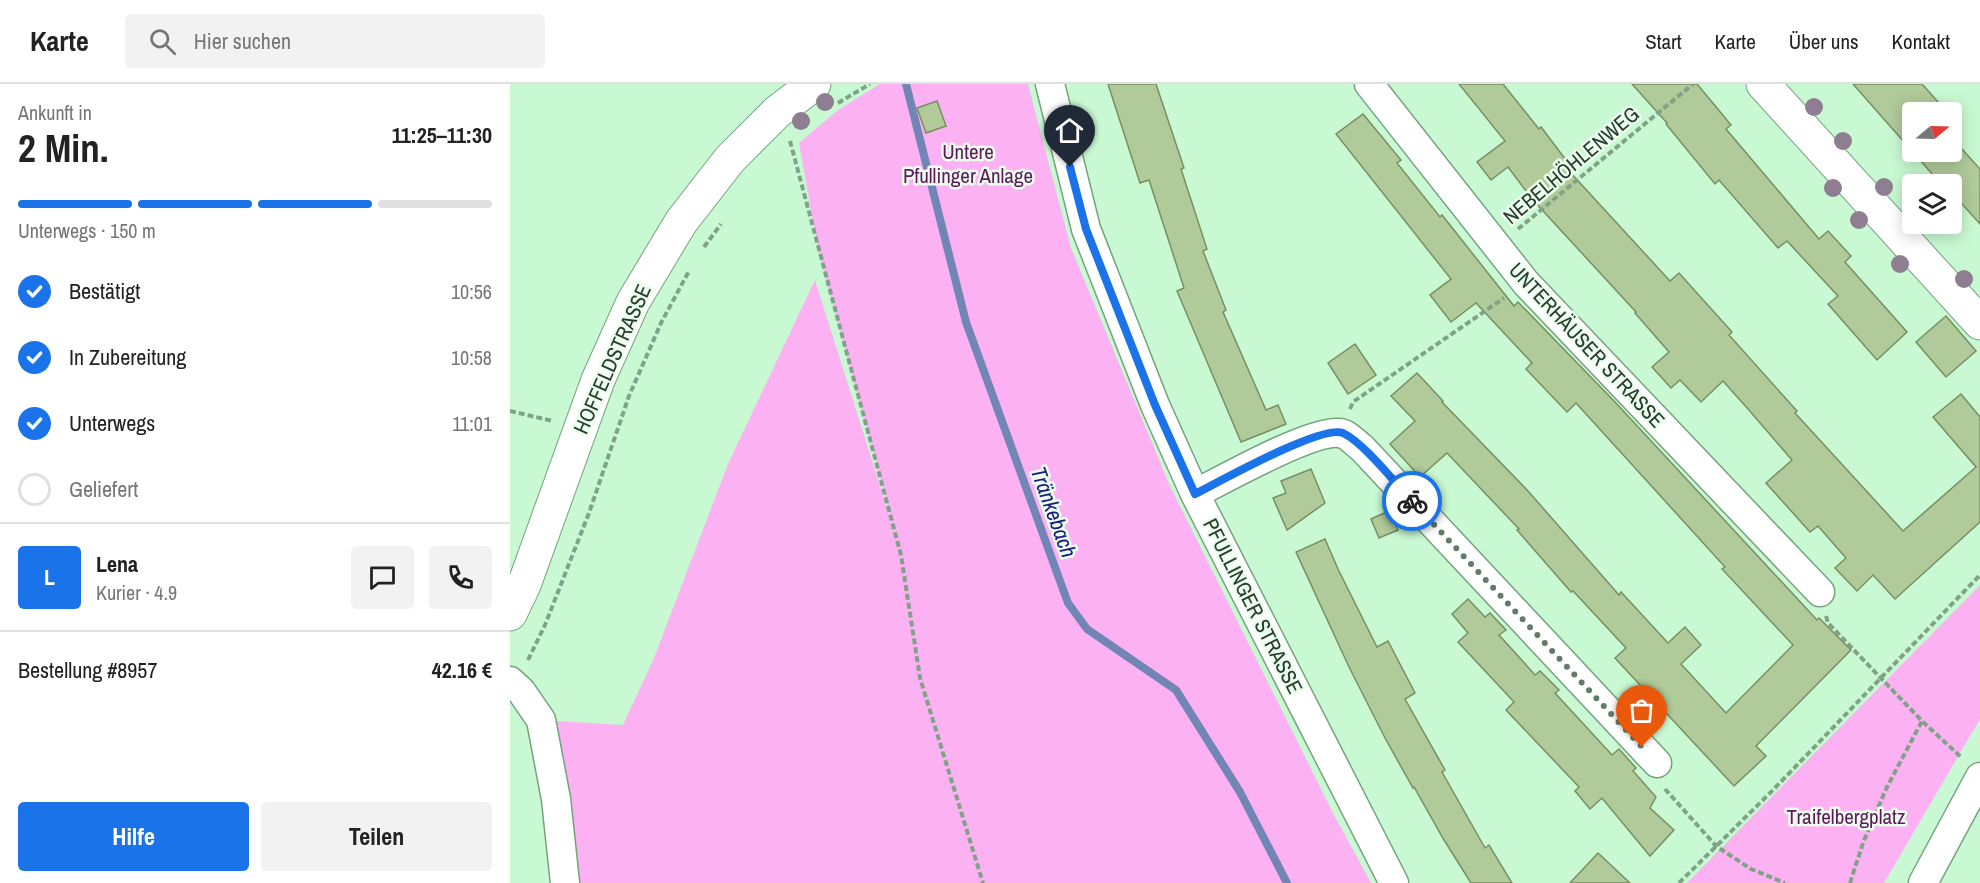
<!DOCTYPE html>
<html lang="de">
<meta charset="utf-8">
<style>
:root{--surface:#fff;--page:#f2f2f2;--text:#222;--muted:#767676;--line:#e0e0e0;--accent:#1a73e8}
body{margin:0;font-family:"Archivo Narrow",sans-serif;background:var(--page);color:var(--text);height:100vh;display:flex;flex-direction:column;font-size:22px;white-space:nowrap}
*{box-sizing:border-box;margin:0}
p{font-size:20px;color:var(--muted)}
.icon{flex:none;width:33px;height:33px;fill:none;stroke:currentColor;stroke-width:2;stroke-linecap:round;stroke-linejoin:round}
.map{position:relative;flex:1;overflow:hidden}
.details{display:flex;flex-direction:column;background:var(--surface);width:510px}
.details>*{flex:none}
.needle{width:39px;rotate:71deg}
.tools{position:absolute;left:1392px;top:18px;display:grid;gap:12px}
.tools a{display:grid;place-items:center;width:60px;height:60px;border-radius:6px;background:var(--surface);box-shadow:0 3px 15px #0003;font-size:30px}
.pin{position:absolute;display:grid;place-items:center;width:51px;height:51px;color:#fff;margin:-62px -26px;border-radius:50% 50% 50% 0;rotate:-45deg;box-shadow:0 0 6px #0007}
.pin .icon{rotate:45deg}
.courier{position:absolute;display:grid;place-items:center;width:60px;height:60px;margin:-30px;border:4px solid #1a73e8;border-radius:50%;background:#fff;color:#222;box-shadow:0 2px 8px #0007}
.summary em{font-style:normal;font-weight:700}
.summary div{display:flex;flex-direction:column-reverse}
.summary{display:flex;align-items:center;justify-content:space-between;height:102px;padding:0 18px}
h1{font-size:39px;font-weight:700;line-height:45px}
.bar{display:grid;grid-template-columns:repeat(4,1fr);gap:9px 6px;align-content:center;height:72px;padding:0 18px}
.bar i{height:8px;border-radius:4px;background:var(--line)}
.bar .active{background:var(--accent)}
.bar p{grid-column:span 4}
.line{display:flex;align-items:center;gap:15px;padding:0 18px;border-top:2px solid var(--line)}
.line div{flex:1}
.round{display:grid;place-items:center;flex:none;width:63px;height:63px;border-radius:6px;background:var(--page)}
ol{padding:0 18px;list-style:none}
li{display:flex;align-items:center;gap:18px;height:66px}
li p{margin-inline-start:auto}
li .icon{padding:6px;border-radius:50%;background:var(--accent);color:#fff;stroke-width:4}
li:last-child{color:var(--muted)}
li i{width:33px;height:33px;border:3px solid var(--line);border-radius:50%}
.action{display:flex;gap:12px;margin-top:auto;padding:12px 18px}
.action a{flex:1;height:69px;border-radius:6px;background:var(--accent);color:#fff;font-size:24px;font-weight:700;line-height:69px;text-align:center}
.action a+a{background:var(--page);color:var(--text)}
header{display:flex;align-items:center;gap:36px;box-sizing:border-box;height:84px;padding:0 30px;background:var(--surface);border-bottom:2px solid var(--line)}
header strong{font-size:28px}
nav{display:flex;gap:33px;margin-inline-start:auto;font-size:21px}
.search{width:420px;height:54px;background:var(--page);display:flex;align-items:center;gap:15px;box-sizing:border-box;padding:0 21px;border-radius:6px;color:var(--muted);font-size:22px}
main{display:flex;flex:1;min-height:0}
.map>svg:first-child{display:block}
</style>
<header>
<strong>Karte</strong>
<div class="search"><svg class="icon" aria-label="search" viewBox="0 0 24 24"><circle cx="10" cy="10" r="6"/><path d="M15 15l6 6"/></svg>Hier suchen</div>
<nav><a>Start</a><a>Karte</a><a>Über uns</a><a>Kontakt</a></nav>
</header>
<main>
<section class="details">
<div class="summary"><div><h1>2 Min.</h1><p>Ankunft in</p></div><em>11:25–11:30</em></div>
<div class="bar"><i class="active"></i><i class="active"></i><i class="active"></i><i></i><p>Unterwegs · 150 m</p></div>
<ol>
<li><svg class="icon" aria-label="check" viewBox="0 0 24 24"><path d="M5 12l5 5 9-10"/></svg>Bestätigt<p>10:56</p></li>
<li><svg class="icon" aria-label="check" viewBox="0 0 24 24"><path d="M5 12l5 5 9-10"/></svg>In Zubereitung<p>10:58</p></li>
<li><svg class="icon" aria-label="check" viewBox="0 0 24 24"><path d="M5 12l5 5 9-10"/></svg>Unterwegs<p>11:01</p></li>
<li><i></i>Geliefert</li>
</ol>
<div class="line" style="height:108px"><b class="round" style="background:var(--accent);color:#fff">L</b><div><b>Lena</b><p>Kurier · 4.9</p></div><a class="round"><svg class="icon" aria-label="chat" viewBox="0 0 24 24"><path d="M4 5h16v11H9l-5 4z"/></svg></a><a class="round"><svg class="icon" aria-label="phone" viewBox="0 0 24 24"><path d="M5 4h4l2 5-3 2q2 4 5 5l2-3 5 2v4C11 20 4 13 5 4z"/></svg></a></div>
<div class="line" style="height:78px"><div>Bestellung #8957</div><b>42.16 €</b></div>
<div class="action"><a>Hilfe</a><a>Teilen</a></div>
</section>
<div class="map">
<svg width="1470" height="799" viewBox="0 0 1470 799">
<rect width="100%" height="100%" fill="#c9f9d2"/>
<g fill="#fcb1f3">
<path d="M370,0H518L561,164L660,402L823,729L861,799H69L68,786L53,766L31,636L113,641L144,574L218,380L305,196L385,449L308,166L289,59L328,26Z"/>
<path d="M1470,501V635L1374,799H1177Z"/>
</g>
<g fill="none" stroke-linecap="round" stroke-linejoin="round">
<path stroke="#7286b6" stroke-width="8" d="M396,0L456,238L558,519L577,545L666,606L730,708L777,799"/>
</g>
<g fill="#b0ca9a" stroke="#778f61" stroke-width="1.5">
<path d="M598,0H646L674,84L671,85L697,165L693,167L716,226L713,228L756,326L768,321L776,340L731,358L667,207L674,204L639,96L630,99Z"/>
<path d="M949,0H993L1029,45L1031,43L1062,84L1059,87L1160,197L1169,189L1222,248L1219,251L1287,327L1285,329L1393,447L1466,383L1423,333L1451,310L1470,333V438L1385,515L1363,491L1347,507L1325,484L1336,474L1308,442L1300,448L1256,399L1282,376L1238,325L1213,297L1191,318L1170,296L1161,304L1142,283L1159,268L1125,229L1126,228L1022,115L998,83L981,96L967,78L995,57Z"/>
<path d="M1122,0H1187L1221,41L1216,45L1309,155L1318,147L1341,172L1335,178L1397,248L1367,276L1318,220L1328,212L1277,157L1268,164L1209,96L1205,100L1156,40L1157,39Z"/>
<path d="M1343,0H1412L1437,28H1402V68H1442V54L1470,85V140L1443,110L1442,112V100H1431Z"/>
<path d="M427,17L436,42L416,49L407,24Z"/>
<path d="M853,30L891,76L887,79L930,133L932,131L1004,222L1008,218L1105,318L1307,536L1309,534L1341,566L1246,662L1256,672L1224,702L1105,574L1116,564L1063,507L1061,508L1007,446L1009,445L937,369L910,393L880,360L905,337L881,312L907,289L933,317L932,318L1018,407L1109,511L1111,508L1158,559L1175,543L1191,561L1171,580L1216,629L1283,561L1212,485L1215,483L1066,319L1057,328L1016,285L1022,279L966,219L941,238L920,211L941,195L826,50Z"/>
<path d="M1436,232L1466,267L1436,293L1406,258Z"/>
<path d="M845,260L866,291L838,310L818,279Z"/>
<path d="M801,385L815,419L777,446L763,414L776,409L771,397Z"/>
<path d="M879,427L888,446L869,454L861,435Z"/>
<path d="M815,455L828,485L867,563L878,557L905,609L895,615L935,686L932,688L975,764L979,761L1002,799H961L934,756L904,703L903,704L875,654L839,583L786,468Z"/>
<path d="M958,515L975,533L980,529L996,546L989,551L1009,573L1025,591L1030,587L1049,606L1045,609L1102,671L1109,665L1126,684L1123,687L1146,713L1140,724L1164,746L1140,772L1092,714L1080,725L1065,707L1069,703L996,626L1004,618L948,558L958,549L942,530Z"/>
<path d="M1088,769L1120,799H1060Z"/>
</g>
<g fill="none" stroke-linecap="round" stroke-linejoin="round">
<g stroke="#75a37f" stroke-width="31">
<g id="minor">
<path d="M540,0L576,145L645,321L685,410L884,799"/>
<path d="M859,0L1016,199L1310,508"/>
<path d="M685,410C714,395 801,346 829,349C837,349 845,359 852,364L1147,679"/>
<path d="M0,597L11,607L31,636L46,715L55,799"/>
<path d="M1413,799L1470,693"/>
</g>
</g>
<g stroke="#75a37f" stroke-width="35">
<g id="tertiary">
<path d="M1253,0L1470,239"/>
<path d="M0,530L14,501L88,296L123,218L171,138L220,75L267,28L304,0"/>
</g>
</g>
<g stroke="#80a387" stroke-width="4" stroke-dasharray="6 3" stroke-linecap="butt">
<path d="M328,19L360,0"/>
<path d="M280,57L391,471L410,594L473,799"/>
<path d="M1008,145L1183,0"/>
<path d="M194,163L211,140"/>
<path d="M840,325L843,318L994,214"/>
<path d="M0,327L43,337"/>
<path d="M1316,532L1318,539L1412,637L1451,673"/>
<path d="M18,576L35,541L79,429L119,312L151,239L179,187"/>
<path d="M1155,705L1206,762L1241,785L1275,799"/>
<path d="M1169,799L1263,706L1470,491"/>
<path d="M1340,799L1353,759L1376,705L1412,637"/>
</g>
<use href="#minor" stroke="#fff" stroke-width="28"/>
<use href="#tertiary" stroke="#fff" stroke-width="33"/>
</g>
<g fill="#8f7d91">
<circle cx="315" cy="18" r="9"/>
<circle cx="1304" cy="23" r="9"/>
<circle cx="291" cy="37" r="9"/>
<circle cx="1333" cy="57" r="9"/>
<circle cx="1374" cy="103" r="9"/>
<circle cx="1323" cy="104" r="9"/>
<circle cx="1349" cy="136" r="9"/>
<circle cx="1390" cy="180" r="9"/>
<circle cx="1454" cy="195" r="9"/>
</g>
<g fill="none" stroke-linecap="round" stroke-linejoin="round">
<path stroke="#607e67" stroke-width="6" stroke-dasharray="0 10.8" d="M902,417L1132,663"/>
<path stroke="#1a73e8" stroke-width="8" d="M560,83L576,145L645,321L685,410C709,398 812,340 833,349C854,359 885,399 902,417"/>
</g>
<g text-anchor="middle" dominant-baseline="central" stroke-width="5" stroke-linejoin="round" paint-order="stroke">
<g font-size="21" fill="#60175b" stroke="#ebfeee">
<text x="458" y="67">Untere<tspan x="458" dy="24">Pfullinger Anlage</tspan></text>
<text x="1336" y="732">Traifelbergplatz</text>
</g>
<g font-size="21" fill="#283b2d" stroke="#ebfeee">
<text transform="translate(1061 81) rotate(-40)">NEBELHÖHLENWEG</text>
<text transform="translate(1077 261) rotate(47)">UNTERHÄUSER STRASSE</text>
<text transform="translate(102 275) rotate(-66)">HOFFELDSTRASSE</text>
<text transform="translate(743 522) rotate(63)">PFULLINGER STRASSE</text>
</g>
<g font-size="22" font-style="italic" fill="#191982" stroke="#ebfeee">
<text transform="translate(544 428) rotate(70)">Tränkebach</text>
</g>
</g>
</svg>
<div class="tools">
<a><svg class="needle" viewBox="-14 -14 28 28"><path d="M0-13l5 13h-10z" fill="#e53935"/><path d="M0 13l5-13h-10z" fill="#767676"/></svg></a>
<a><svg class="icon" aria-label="layers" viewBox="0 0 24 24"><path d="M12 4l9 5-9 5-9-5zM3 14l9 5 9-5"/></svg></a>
</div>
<div class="pin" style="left:1132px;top:663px;background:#ea580c"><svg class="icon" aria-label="bag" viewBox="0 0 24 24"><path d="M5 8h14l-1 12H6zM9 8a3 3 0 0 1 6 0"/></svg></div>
<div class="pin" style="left:560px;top:83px;background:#1f2937"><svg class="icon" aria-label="home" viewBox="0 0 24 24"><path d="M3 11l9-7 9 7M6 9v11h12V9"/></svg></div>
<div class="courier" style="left:902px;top:417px"><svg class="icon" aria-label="bike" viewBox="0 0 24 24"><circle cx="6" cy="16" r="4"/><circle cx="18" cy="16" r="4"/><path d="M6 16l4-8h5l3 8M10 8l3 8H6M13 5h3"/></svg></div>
</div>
</main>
